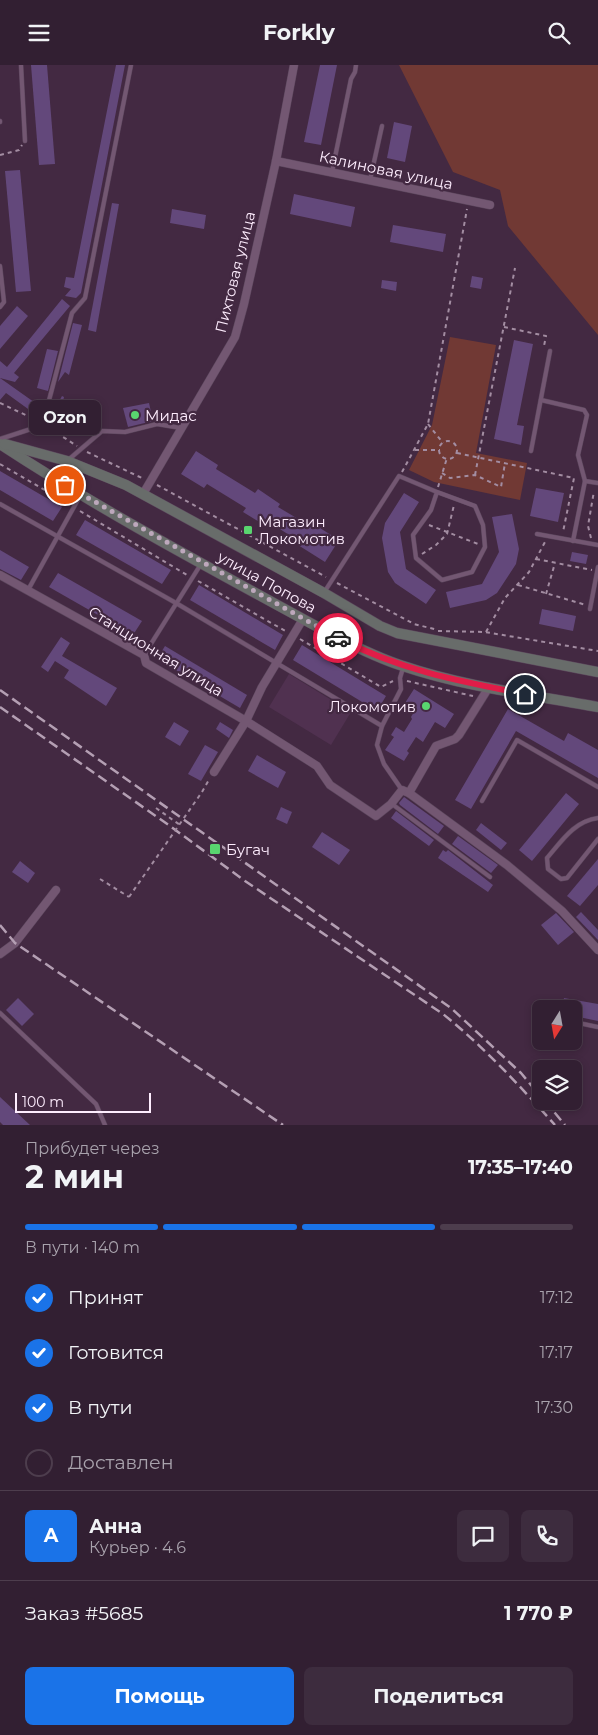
<!DOCTYPE html>
<html lang="ru">
<meta charset="utf-8">
<style>
:root{--surface:#321f32;--page:#3d2c3e;--text:#f1f3f6;--muted:#a8a2ac;--line:#4d3d4d;--accent:#1a73e8}
body{margin:0;font-family:Montserrat,sans-serif;background:var(--page);color:var(--text);height:100vh;display:flex;flex-direction:column;font-size:19px;white-space:nowrap}
*{box-sizing:border-box;margin:0}
p{font-size:16px;color:var(--muted)}
.icon{flex:none;width:28px;height:28px;fill:none;stroke:currentColor;stroke-width:2;stroke-linecap:round;stroke-linejoin:round}
.map{position:relative;height:1060px;overflow:hidden}
.panel{display:flex;flex-direction:column;background:var(--surface);flex:1}
.panel>*{flex:none}
.needle{width:32px;rotate:191deg}
.fabs{position:absolute;left:532px;top:935px;display:grid;gap:10px}
.fabs a{display:grid;place-items:center;width:50px;height:50px;border-radius:8px;background:var(--surface);box-shadow:0 2px 8px #0003,0 0 0 1px var(--line);font-size:25px}
.scale{position:absolute;left:15px;bottom:12px;width:136px;box-sizing:border-box;padding-left:5px;border:2px solid #feedfe;border-top:0;font-size:14px;line-height:18px;white-space:nowrap;color:#feedfe;-webkit-text-stroke:4px #432942;paint-order:stroke}
.pin{position:absolute;display:grid;place-items:center;width:42px;height:42px;color:#fff;margin:-21px;border:2px solid #fff;border-radius:50%;box-shadow:0 1px 5px #0007}
.courier{position:absolute;display:grid;place-items:center;width:50px;height:50px;margin:-25px;border:4px solid #e11d48;border-radius:50%;background:#fff;color:#222;box-shadow:0 1px 6px #0007}
.bubble{position:absolute;height:35px;border-radius:8px;background:var(--surface);box-shadow:0 2px 8px #0003,0 0 0 1px var(--line);font-size:16px;font-weight:700;line-height:35px;text-align:center}
.summary em{font-style:normal;font-weight:700}
.summary div{display:flex;flex-direction:column-reverse}
.summary{display:flex;align-items:center;justify-content:space-between;height:85px;padding:0 25px}
h1{font-size:32px;font-weight:700;line-height:38px}
.bar{display:grid;grid-template-columns:repeat(4,1fr);gap:8px 5px;align-content:center;height:60px;padding:0 25px}
.bar i{height:6px;border-radius:4px;background:var(--line)}
.bar .current{background:var(--accent)}
.bar p{grid-column:span 4}
.line{display:flex;align-items:center;gap:12px;padding:0 25px;border-top:1px solid var(--line)}
.line div{flex:1}
.round{display:grid;place-items:center;flex:none;width:52px;height:52px;border-radius:8px;background:var(--page)}
ol{padding:0 25px;list-style:none}
li{display:flex;align-items:center;gap:15px;height:55px}
li p{margin-inline-start:auto}
li .icon{padding:5px;border-radius:50%;background:var(--accent);color:#fff;stroke-width:4}
li:last-child{color:var(--muted)}
li i{width:28px;height:28px;border:2px solid var(--line);border-radius:50%}
.action{display:flex;gap:10px;margin-top:auto;padding:10px 25px}
.action a{flex:1;height:58px;border-radius:8px;background:var(--accent);color:#fff;font-size:20px;font-weight:700;line-height:58px;text-align:center}
.action a+a{background:var(--page);color:var(--text)}
header{display:flex;justify-content:space-between;align-items:center;height:65px;padding:0 25px;background:var(--surface);font-size:22px;font-weight:700}
.map>svg:first-child{display:block}
</style>
<header><svg class="icon" aria-label="menu" viewBox="0 0 24 24"><path d="M4 6h16M4 12h16M4 18h16"/></svg>Forkly<svg class="icon" aria-label="search" viewBox="0 0 24 24"><circle cx="10" cy="10" r="6"/><path d="M15 15l6 6"/></svg></header>
<div class="map">
<svg width="598" height="1060" viewBox="0 0 598 1060">
<rect width="100%" height="100%" fill="#432942"/>
<path fill="#503150" d="M289,609L351,647L331,680L269,642Z"/>
<g fill="#713934">
<path d="M399,0H598V270L508,161L500,125L453,107Z"/>
<path d="M450,272L496,280L476,388L527,398L520,435L434,417L409,405L432,360Z"/>
</g>
<g fill="#63487b">
<path d="M31,0H47L55,99L39,100Z"/>
<path d="M116,0H125L81,228L76,233L65,231L71,224L64,222L66,212L74,213Z"/>
<path d="M320,0H337L321,80L304,77Z"/>
<path d="M394,57L412,61L405,97L387,93Z"/>
<path d="M20,105L31,226L16,227L5,106Z"/>
<path d="M294,129L355,142L351,162L290,149Z"/>
<path d="M112,138L119,139L96,267L88,265Z"/>
<path d="M172,144L206,150L204,164L170,158Z"/>
<path d="M393,160L446,169L443,187L390,177Z"/>
<path d="M472,211L483,213L481,224L470,222Z"/>
<path d="M382,215L397,217L396,226L381,223Z"/>
<path d="M62,234L70,241L14,308L19,312L15,317L0,313V296L7,302Z"/>
<path d="M17,241L28,251L0,284V261Z"/>
<path d="M73,258L82,260L69,310L65,307L58,317Z"/>
<path d="M514,275L533,279L517,360L524,361L521,380L494,374Z"/>
<path d="M47,284L58,286L48,326L37,323Z"/>
<path d="M0,313L41,342L35,349L6,328L0,335Z"/>
<path d="M62,331L64,332L58,356L51,353L53,347Z"/>
<path d="M149,338L153,356L128,362L123,343Z"/>
<path d="M196,386L218,400L216,404L255,428L258,424L280,439L278,442L310,461L312,458L339,475L325,497L298,480L300,477L269,457L266,461L243,447L246,443L207,419L204,423L181,409Z"/>
<path d="M0,406L62,442L53,456L0,425Z"/>
<path d="M536,423L564,428L558,457L530,451Z"/>
<path d="M404,428L419,437L400,467L406,504L436,525L426,539L395,518L388,507L382,473L385,458Z"/>
<path d="M512,449L519,484L516,499L497,528L486,535L450,543L446,527L482,519L499,487L492,452Z"/>
<path d="M85,455L171,505L162,519L76,470Z"/>
<path d="M0,485L29,502L21,515L0,504Z"/>
<path d="M572,487L588,490L586,499L570,496Z"/>
<path d="M58,508L142,556L133,570L49,522Z"/>
<path d="M199,520L283,570L275,585L190,535Z"/>
<path d="M542,544L576,551L573,566L539,559Z"/>
<path d="M61,572L70,578L62,591L117,623L106,641L64,613L69,605L55,596L48,607L41,602Z"/>
<path d="M302,580L386,631L377,646L293,595Z"/>
<path d="M165,581L247,630L240,643L157,594Z"/>
<path d="M414,624L454,649L445,663L435,657L423,677L416,672L407,686L409,688L404,696L385,685L394,672L391,670L396,662L404,667L412,654L411,652L415,645L405,638Z"/>
<path d="M508,644L564,676L568,668L598,685V713L516,666L471,744L455,735Z"/>
<path d="M174,657L189,666L180,681L165,672Z"/>
<path d="M220,657L233,665L229,673L216,664Z"/>
<path d="M205,680L218,687L201,716L188,709Z"/>
<path d="M257,690L286,707L278,723L248,706Z"/>
<path d="M566,728L579,739L532,796L519,785Z"/>
<path d="M404,732L444,761L438,769L400,740L399,738Z"/>
<path d="M281,742L292,747L287,759L276,754Z"/>
<path d="M396,746L434,775L429,781L391,753Z"/>
<path d="M481,758L507,778L501,785L476,765Z"/>
<path d="M322,767L350,785L339,800L312,782Z"/>
<path d="M458,771L498,800L491,808L452,779Z"/>
<path d="M443,785L446,787L448,785L493,820L488,827L438,793Z"/>
<path d="M598,794V820L580,841L567,831Z"/>
<path d="M20,796L35,808L28,818L12,807Z"/>
<path d="M581,847L598,865V875L576,852Z"/>
<path d="M556,848L574,867L558,880L541,860Z"/>
<path d="M18,933L34,949L22,961L6,945Z"/>
<path d="M564,933L598,939V956L574,951V944H562Z"/>
<path d="M0,1032L30,1060H3L0,1057Z"/>
</g>
<g fill="none" stroke-linecap="round" stroke-linejoin="round">
<g stroke="#5b465c" stroke-width="5">
<g id="lane">
<path d="M21,0L25,76"/>
<path d="M0,56V57"/>
<path d="M332,107L351,14L355,7L356,0"/>
<path d="M370,115L382,61"/>
<path d="M0,201L4,237L0,242"/>
<path d="M541,335L584,345L587,350L578,390L585,416L598,418"/>
<path d="M0,374L31,364L47,343L72,248L85,233L131,0"/>
<path d="M531,386L550,286"/>
<path d="M67,396L102,366L125,367L157,359L181,363"/>
<path d="M0,439L176,538L382,661L401,624L400,613L403,603"/>
<path d="M537,469L598,480"/>
<path d="M573,476L585,416"/>
<path d="M28,525L80,431"/>
<path d="M325,526L399,411L437,427L431,445L413,470L416,493L442,515L472,507L485,482L483,460L475,441L437,427"/>
<path d="M590,544L598,502"/>
<path d="M144,590L201,499"/>
<path d="M382,661L377,680L384,699L402,725"/>
<path d="M482,736L517,675L598,722"/>
<path d="M392,739L490,812"/>
<path d="M598,753C574,756 561,777 547,793L548,804L561,814L567,813L598,774"/>
<path d="M0,948L96,1039L105,1060"/>
<path d="M574,957L598,962"/>
</g>
</g>
<g stroke="#5b465c" stroke-width="9">
<g id="street">
<path d="M276,96L490,140"/>
<path d="M143,429L235,272L244,239L276,96L294,0"/>
<path d="M0,510L144,590L146,598L246,656L317,701L330,720L376,751L391,739L402,725L409,728L507,800L562,846L598,885"/>
<path d="M214,707L246,656L262,622L303,554"/>
<path d="M409,728L436,681L455,674L459,670L489,622"/>
<path d="M0,889L15,878L56,825"/>
</g>
</g>
<g stroke="#5b465c" stroke-width="11">
<g id="secondary">
<path d="M0,379C108,450 223,510 336,572C358,583 380,594 403,601C465,622 533,630 598,642"/>
<path d="M5,379L67,396L126,420L324,528L380,561L397,568L598,607"/>
</g>
</g>
<g stroke="#a38da2" stroke-width="2" stroke-dasharray="4 4" stroke-linecap="butt">
<path d="M0,90L19,85L22,80"/>
<path d="M504,262L546,271L544,281L545,282"/>
<path d="M0,338L32,353"/>
<path d="M43,359L77,381"/>
<path d="M428,359L443,378"/>
<circle cx="448" cy="385" r="9"/>
<path d="M415,385H440"/>
<path d="M87,387L144,414"/>
<path d="M457,388L574,413L563,467"/>
<path d="M0,399L69,439"/>
<path d="M402,407L428,359L467,144"/>
<path d="M442,408L450,413L475,410L501,422L505,398"/>
<path d="M475,410L515,203"/>
<path d="M157,420L326,512"/>
<path d="M438,422L447,393"/>
<path d="M80,446L187,510"/>
<path d="M429,460L478,479"/>
<path d="M591,473L588,461L594,426"/>
<path d="M422,489L436,480L447,469L454,440"/>
<path d="M536,494L592,505"/>
<path d="M198,516L287,567"/>
<path d="M337,518L414,559L438,565"/>
<path d="M518,520L586,540"/>
<path d="M546,529L555,498"/>
<path d="M438,566L485,567L598,586"/>
<path d="M486,567L505,533L529,507L545,477"/>
<path d="M300,574L381,622L393,616"/>
<path d="M407,616L473,631"/>
<path d="M202,727L210,713"/>
<path d="M156,743L180,760"/>
<path d="M100,814L129,832"/>
</g>
<use href="#lane" stroke="#735772" stroke-width="4"/>
<use href="#street" stroke="#735772" stroke-width="8"/>
<use href="#secondary" stroke="#686c6a" stroke-width="10"/>
<g stroke="#b49fb3" stroke-width="2.5" stroke-dasharray="10 5" stroke-linecap="butt">
<path d="M0,625L451,943L521,1008L541,1032"/>
<path d="M0,642L170,761L245,816L443,949C484,982 519,1020 555,1060"/>
<path d="M0,860L15,878L283,1060"/>
<path d="M545,1036L565,1060"/>
</g>
<path stroke="#a38da2" stroke-width="2" stroke-dasharray="4 4" stroke-linecap="butt" d="M129,832L202,727"/>
</g>
<g fill="none" stroke-linecap="round" stroke-linejoin="round">
<path stroke="#bda8bc" stroke-width="5" stroke-dasharray="0 9" d="M65,420L338,573"/>
<path stroke="#e11d48" stroke-width="6" d="M338,573C400,605 458,616 525,629"/>
</g>
<g fill="#59d56f" stroke="#432942" stroke-width="2">
<circle cx="135" cy="350" r="5"/>
<rect x="243" y="460" width="10" height="10" rx="2.5"/>
<circle cx="426" cy="641" r="5"/>
<rect x="209" y="778" width="12" height="12" rx="2.5"/>
</g>
<g text-anchor="middle" dominant-baseline="central" stroke-width="4.5" stroke-linejoin="round" paint-order="stroke">
<g font-size="15" fill="#feedfe" stroke="#432942">
<text transform="translate(386 105) rotate(12)">Калиновая улица</text>
<text transform="translate(235 207) rotate(-76)">Пихтовая улица</text>
<text transform="translate(267 517) rotate(29)">улица Попова</text>
<text transform="translate(156 586) rotate(32)">Станционная улица</text>
</g>
<g font-size="15" fill="#feedfe" stroke="#432942" text-anchor="start">
<text x="145" y="350">Мидас</text>
<text x="258" y="456">Магазин<tspan x="258" dy="17">Локомотив</tspan></text>
<text x="416" y="641" text-anchor="end">Локомотив</text>
<text x="226" y="784">Бугач</text>
</g>
</g>
</svg>
<div class="fabs">
<a><svg class="needle" viewBox="-14 -14 28 28"><path d="M0-13l5 13h-10z" fill="#e53935"/><path d="M0 13l5-13h-10z" fill="#a8a2ac"/></svg></a>
<a><svg class="icon" aria-label="layers" viewBox="0 0 24 24"><path d="M12 4l9 5-9 5-9-5zM3 14l9 5 9-5"/></svg></a>
</div>
<div class="scale">100 m</div>
<div class="pin" style="left:65px;top:420px;background:#ea580c"><svg class="icon" aria-label="bag" viewBox="0 0 24 24"><path d="M5 8h14l-1 12H6zM9 8a3 3 0 0 1 6 0"/></svg></div>
<div class="pin" style="left:525px;top:629px;background:#1f2937"><svg class="icon" aria-label="home" viewBox="0 0 24 24"><path d="M3 11l9-7 9 7M6 9v11h12V9"/></svg></div>
<div class="courier" style="left:338px;top:573px"><svg class="icon" aria-label="car" viewBox="0 0 24 24"><path d="M5 17H2v-5l4-1 3-4h7l3 4 3 1v5h-3M9 17h6M6 11h13"/><circle cx="7" cy="17" r="2"/><circle cx="17" cy="17" r="2"/></svg></div>
<div class="bubble" style="left:29px;top:335px;width:72px">Ozon</div>
</div>
<section class="panel">
<div class="summary"><div><h1>2 мин</h1><p>Прибудет через</p></div><em>17:35–17:40</em></div>
<div class="bar"><i class="current"></i><i class="current"></i><i class="current"></i><i></i><p>В пути · 140 m</p></div>
<ol>
<li><svg class="icon" aria-label="check" viewBox="0 0 24 24"><path d="M5 12l5 5 9-10"/></svg>Принят<p>17:12</p></li>
<li><svg class="icon" aria-label="check" viewBox="0 0 24 24"><path d="M5 12l5 5 9-10"/></svg>Готовится<p>17:17</p></li>
<li><svg class="icon" aria-label="check" viewBox="0 0 24 24"><path d="M5 12l5 5 9-10"/></svg>В пути<p>17:30</p></li>
<li><i></i>Доставлен</li>
</ol>
<div class="line" style="height:90px"><b class="round" style="background:var(--accent);color:#fff">А</b><div><b>Анна</b><p>Курьер · 4.6</p></div><a class="round"><svg class="icon" aria-label="chat" viewBox="0 0 24 24"><path d="M4 5h16v11H9l-5 4z"/></svg></a><a class="round"><svg class="icon" aria-label="phone" viewBox="0 0 24 24"><path d="M5 4h4l2 5-3 2q2 4 5 5l2-3 5 2v4C11 20 4 13 5 4z"/></svg></a></div>
<div class="line" style="height:65px"><div>Заказ #5685</div><b>1 770 ₽</b></div>
<div class="action"><a>Помощь</a><a>Поделиться</a></div>
</section>
